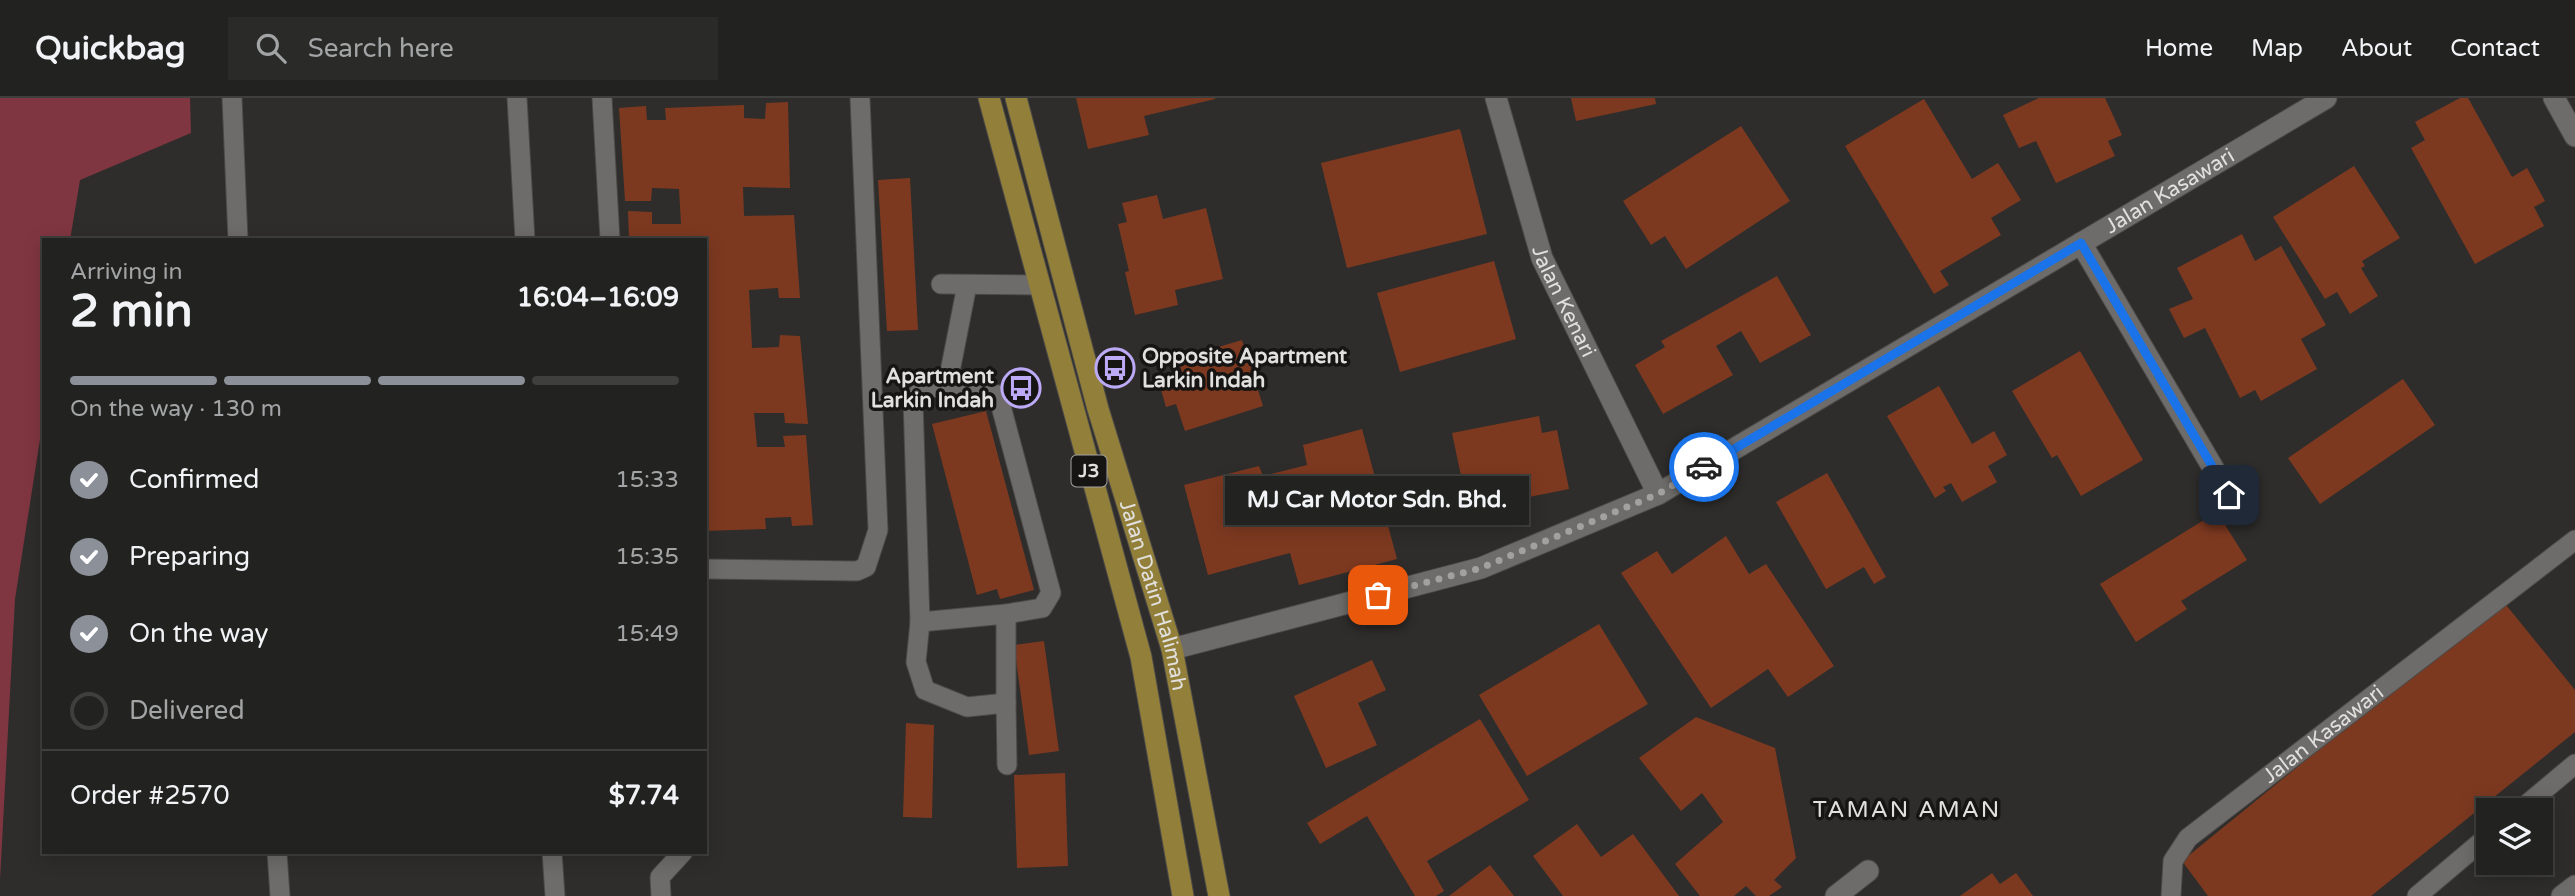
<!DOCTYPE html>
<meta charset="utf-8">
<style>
:root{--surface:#222220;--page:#2a2a29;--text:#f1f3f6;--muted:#a2a4a5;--line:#3f3f3e;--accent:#8c9099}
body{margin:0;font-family:"Varela Round",sans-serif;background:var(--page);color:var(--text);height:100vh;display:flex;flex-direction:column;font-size:26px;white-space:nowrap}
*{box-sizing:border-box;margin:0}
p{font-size:23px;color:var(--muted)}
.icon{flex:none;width:38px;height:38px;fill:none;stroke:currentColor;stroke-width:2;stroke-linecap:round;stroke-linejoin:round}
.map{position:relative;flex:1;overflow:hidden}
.panel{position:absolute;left:42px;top:140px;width:665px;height:616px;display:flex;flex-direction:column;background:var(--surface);border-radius:0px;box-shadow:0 4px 18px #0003,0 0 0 2px var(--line)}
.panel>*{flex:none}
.controls{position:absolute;left:2476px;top:700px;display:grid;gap:14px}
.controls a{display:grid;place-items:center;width:77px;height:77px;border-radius:0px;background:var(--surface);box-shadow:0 4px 18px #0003,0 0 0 2px var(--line);font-size:35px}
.pin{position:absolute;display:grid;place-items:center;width:60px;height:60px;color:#fff;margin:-30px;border-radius:14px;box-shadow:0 4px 10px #0006}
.courier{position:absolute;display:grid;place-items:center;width:70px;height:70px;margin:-35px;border:5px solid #1a73e8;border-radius:50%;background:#fff;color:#222;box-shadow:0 2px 9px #0007}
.bubble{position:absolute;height:49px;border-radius:0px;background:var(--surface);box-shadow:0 4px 18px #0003,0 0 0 2px var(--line);font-size:23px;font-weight:800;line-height:49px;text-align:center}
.head em{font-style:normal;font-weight:800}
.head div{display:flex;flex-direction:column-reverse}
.head{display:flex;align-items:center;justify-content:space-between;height:119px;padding:0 28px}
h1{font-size:46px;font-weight:800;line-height:52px}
.bar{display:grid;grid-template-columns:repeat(4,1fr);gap:10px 7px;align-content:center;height:84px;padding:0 28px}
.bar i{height:9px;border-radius:5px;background:var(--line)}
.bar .selected{background:var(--accent)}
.bar p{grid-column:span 4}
.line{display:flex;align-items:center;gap:18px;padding:0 28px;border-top:2px solid var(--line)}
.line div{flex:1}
ol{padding:0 28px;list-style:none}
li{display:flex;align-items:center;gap:21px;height:77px}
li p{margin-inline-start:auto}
li .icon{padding:7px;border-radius:50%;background:var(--accent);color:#fff;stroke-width:4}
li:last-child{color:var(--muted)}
li i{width:38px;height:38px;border:4px solid var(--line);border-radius:50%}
header{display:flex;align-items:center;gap:42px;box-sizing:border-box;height:98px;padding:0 35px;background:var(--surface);border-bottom:2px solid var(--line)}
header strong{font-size:33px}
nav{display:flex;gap:38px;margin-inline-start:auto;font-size:24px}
.search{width:490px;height:63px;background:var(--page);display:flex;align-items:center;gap:18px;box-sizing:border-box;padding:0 24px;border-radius:0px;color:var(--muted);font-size:26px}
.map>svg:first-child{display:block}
</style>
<header>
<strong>Quickbag</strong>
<div class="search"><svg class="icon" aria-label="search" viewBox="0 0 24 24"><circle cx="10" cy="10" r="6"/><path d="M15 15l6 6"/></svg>Search here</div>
<nav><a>Home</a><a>Map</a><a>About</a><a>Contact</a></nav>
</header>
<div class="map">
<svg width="2575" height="798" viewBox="0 0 2575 798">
<rect width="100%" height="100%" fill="#2e2d2b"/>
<path fill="#803641" d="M0,0H190L191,35L80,82L70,142H44V316L15,501L0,782Z"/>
<g fill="#7d3920">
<path d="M1076,0H1215V1L1144,18L1149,37L1088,51Z"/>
<path d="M1571,0H1655L1656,6L1576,23Z"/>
<path d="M2039,0H2105L2122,37L2108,43L2115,58L2056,85L2036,43L2019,50L2003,17Z"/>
<path d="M2460,0H2468L2512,79L2527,70L2545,103L2534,109L2544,128L2475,166L2411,50L2425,42L2415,24Z"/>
<path d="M1924,1L1972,81L1998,65L2021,102L1991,120L2001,137L1940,173L1949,187L1934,196L1845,48Z"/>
<path d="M788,4L790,90L743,89L744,118L794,117L800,200H779L778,190L749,192L752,250L779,249L780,237L800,238L808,326L785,325L784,315H754L757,349H785L783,338L806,337L813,427L792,428L791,419L765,420L766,431L705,433V142H629L628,113L652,114V126H681L679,91L652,90L651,103H625L619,10L646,8L647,22H666L665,10L744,7V20L765,21L766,5Z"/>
<path d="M1741,28L1790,103L1686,171L1665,138L1651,147L1623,103Z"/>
<path d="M1460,31L1487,136L1347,170L1321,65Z"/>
<path d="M2354,68L2400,140L2362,163L2365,168L2361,170L2378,198L2350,216L2337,194L2325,201L2273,119Z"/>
<path d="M910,80L918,232L887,233L878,82Z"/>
<path d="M1157,97L1163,121L1206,110L1223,181L1175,192L1178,207L1135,217L1125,174L1129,173L1118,126L1127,124L1122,105Z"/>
<path d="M2242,136L2255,163L2281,148L2326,227L2301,241L2317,271L2261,303L2255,292L2240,300L2205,230L2184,240L2169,211L2193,201L2177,170Z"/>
<path d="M1494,163L1516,241L1400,274L1377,195Z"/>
<path d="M1777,178L1811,237L1760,265L1741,233L1716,248L1733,277L1663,316L1635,267L1665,249L1661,243Z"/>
<path d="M1242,242L1263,308L1185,333L1176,306L1166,309L1160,288L1184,281L1178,261Z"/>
<path d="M2080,253L2143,362L2081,398L2057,357L2052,360L2012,293Z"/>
<path d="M2403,281L2435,327L2320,406L2288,360Z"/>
<path d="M1939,288L1972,346L1994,333L2007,357L1988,368L1997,384L1962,404L1951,385L1943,389L1946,393L1935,400L1887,318Z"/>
<path d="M986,313L1034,492L1000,501L997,491L977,497L932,326Z"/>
<path d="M1539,318L1542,335L1557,332L1569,391L1468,411L1452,335Z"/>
<path d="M1362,331L1397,461L1299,487L1290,455L1208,477L1184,387L1259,368L1263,378L1307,367L1303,347Z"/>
<path d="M1827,375L1886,479L1874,486L1864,469L1826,491L1776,404Z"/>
<path d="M2217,414L2247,462L2181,503L2187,511L2136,544L2100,486Z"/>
<path d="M1726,438L1749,476L1766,466L1834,568L1788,599L1768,571L1711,610L1621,475L1657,453L1672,476Z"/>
<path d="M2502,502L2575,592V634L2371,798H2208L2182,763Z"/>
<path d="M1599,526L1648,606L1527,678L1479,597Z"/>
<path d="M1044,543L1059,653L1029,657L1014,547Z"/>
<path d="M1372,562L1386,592L1358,605L1377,647L1326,670L1294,598Z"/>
<path d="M1696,619L1775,650L1796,760L1774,782L1782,789L1769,798H1756L1746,788L1734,798H1700L1675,766L1723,724L1702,695L1681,713L1639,660Z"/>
<path d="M1480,621L1529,702L1427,763L1444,793L1436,798H1415L1367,718L1320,746L1307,725Z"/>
<path d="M906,625L934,627L932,720L903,719Z"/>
<path d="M1065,675L1068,768L1017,770L1014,677Z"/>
<path d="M1577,726L1601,759L1633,736L1679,798H1563L1533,758Z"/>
<path d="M1490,767L1514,798H1449Z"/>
<path d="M1992,775L2000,786L2016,775L2033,798H1960Z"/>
</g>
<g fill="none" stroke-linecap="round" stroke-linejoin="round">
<g stroke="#4c4a48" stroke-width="21">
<g id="service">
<path d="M232,0L238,142"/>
<path d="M517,0L525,142"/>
<path d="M602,0L610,142"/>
<path d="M941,186L1038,187"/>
<path d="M924,288L998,297L1051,495L1042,510L1006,516L920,524L913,302Z"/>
<path d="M947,289L967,187"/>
<path d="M705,471L857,473L866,469L878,432L860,0"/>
<path d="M1006,516V605"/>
<path d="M920,524L916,564L925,592L967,609L1006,605L1007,667"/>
<path d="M2520,712L2575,666"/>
<path d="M277,754L280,798"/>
<path d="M552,754L555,798"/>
<path d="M661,798L660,779L683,754"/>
<path id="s1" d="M2171,798L2173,763L2188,740L2575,442"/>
<path d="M2417,798L2488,738"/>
</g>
</g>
<g stroke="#4c4a48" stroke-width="23">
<g id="minor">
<path id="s2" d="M1496,0L1542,160L1658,396"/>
<path d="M2554,0L2575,38"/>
<path d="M2081,145L2229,397"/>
<path id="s3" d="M1172,551L1481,470L1658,396L2326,0"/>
<path d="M1836,798L1868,773"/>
<path d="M2562,798L2575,788"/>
</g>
</g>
<g stroke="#4c4a48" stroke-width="23">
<g id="primary">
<path d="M989,0L1141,559L1183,798"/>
<path id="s4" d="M1016,0L1098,311L1172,551L1219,798"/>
</g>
</g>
<path stroke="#696766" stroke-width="4.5" stroke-dasharray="3.5 5" stroke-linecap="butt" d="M480,142L496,140"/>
<use href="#service" stroke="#6e6c6a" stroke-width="19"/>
<use href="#minor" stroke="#6e6c6a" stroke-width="21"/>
<use href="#primary" stroke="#927f39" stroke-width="21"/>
</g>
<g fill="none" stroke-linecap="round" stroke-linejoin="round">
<path stroke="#a3a1a0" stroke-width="7" stroke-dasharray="0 12.6" d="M1378,497L1481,470L1658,396L1704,369"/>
<path stroke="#1a73e8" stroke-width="9" d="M1704,369L2081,145L2229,397"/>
</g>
<defs>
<g id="bus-ring" transform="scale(2.0125)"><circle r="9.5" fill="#161514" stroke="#bcaaf6" stroke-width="1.5"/><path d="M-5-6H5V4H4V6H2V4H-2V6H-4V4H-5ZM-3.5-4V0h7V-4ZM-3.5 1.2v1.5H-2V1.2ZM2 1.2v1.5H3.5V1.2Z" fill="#bcaaf6"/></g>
</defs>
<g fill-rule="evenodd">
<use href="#bus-ring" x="1115" y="270"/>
<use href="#bus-ring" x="1021" y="290"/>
</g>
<g text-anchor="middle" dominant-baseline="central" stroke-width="7" stroke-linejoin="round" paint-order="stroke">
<rect fill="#161514" stroke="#a5a3a2" stroke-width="2" x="1071.5" y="357.5" width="35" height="31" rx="5"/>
<g font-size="19" font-weight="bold" fill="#e2e0df">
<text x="1089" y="373">J3</text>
</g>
<g font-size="21" fill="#e2e0df" stroke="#161514">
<text stroke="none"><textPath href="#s3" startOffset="1106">Jalan Kasawari</textPath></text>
<text stroke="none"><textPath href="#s2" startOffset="215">Jalan Kenari</textPath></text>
<text stroke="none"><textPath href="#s4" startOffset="516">Jalan Datin Halimah</textPath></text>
<text stroke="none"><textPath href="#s1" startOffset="233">Jalan Kasawari</textPath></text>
</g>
<g font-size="21" font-weight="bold" fill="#e2e0df" stroke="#161514" text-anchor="start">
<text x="1142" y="258">Opposite Apartment<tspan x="1142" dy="24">Larkin Indah</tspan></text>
<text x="994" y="278" text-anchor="end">Apartment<tspan x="994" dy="24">Larkin Indah</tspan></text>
</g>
<g font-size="23" letter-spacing="2" fill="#e2e0df" stroke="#161514">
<text x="1907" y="712">TAMAN AMAN</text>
</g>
</g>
</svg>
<div class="controls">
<a><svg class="icon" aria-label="layers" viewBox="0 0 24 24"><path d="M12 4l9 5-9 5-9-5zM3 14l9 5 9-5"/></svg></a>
</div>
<div class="pin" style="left:1378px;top:497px;background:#ea580c"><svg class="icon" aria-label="bag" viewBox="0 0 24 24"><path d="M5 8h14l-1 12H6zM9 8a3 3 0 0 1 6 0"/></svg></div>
<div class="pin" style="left:2229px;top:397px;background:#1f2937"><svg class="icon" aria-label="home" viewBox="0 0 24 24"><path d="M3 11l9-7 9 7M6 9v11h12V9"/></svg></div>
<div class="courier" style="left:1704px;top:369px"><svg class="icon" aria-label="car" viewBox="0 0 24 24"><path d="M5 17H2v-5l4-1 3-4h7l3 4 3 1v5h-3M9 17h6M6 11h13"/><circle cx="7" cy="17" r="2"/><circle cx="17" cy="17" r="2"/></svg></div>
<div class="bubble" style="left:1225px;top:378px;width:304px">MJ Car Motor Sdn. Bhd.</div>
<section class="panel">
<div class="head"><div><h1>2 min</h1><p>Arriving in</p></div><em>16:04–16:09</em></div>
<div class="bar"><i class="selected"></i><i class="selected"></i><i class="selected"></i><i></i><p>On the way · 130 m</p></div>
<ol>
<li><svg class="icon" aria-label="check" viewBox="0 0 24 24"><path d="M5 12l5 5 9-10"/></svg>Confirmed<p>15:33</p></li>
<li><svg class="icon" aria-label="check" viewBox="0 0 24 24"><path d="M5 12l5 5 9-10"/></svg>Preparing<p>15:35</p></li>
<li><svg class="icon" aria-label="check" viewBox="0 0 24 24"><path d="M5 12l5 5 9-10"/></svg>On the way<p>15:49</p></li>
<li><i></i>Delivered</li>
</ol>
<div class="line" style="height:91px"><div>Order #2570</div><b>$7.74</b></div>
</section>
</div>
